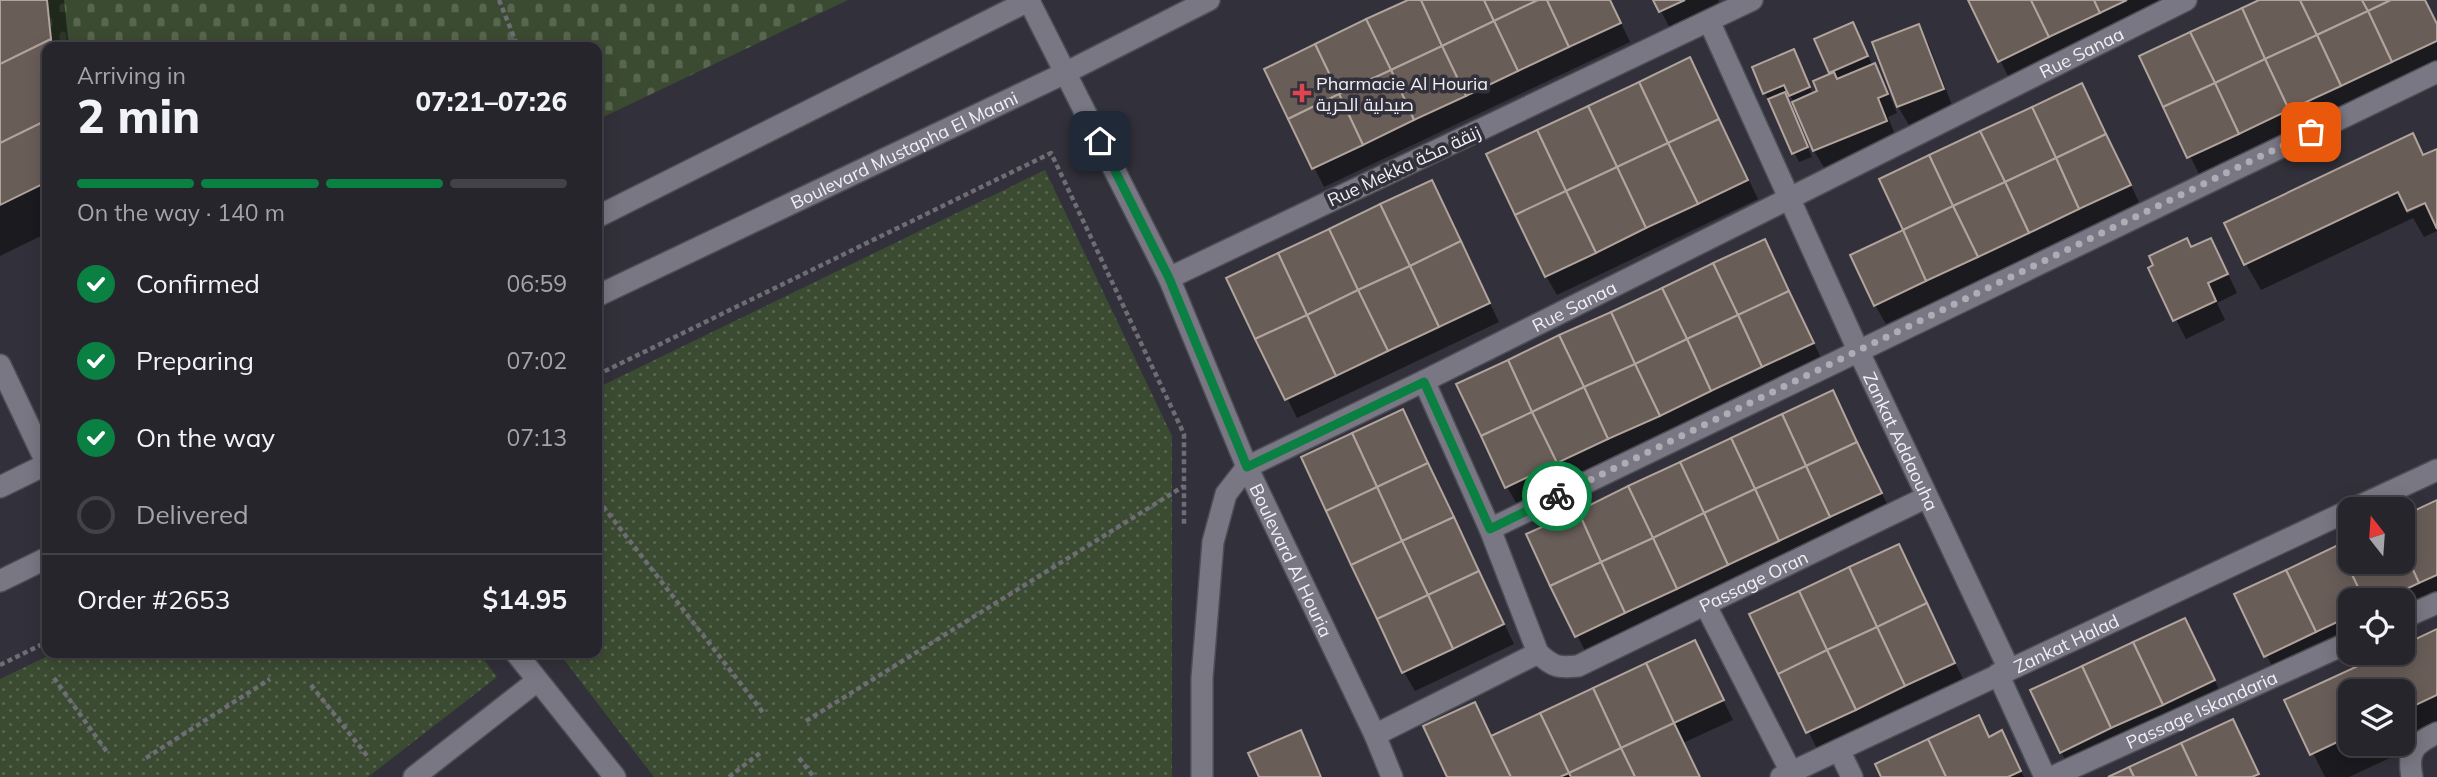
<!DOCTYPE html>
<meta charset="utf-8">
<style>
:root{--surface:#26252c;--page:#323138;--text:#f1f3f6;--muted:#a4a5a9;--line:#424248;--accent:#0b8043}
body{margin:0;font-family:Mulish,Cairo,sans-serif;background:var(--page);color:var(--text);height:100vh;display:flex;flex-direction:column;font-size:26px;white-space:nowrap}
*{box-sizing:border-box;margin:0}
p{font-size:23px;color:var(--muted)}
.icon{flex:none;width:38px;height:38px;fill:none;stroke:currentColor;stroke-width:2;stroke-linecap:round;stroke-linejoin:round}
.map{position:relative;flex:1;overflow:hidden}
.sheet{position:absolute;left:42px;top:42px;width:560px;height:616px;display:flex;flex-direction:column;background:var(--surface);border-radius:14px;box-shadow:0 4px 18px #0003,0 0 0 2px var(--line)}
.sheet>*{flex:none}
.needle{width:46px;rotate:343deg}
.fabs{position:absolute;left:2338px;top:497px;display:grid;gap:14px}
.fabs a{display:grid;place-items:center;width:77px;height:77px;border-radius:14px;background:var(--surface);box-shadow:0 4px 18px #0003,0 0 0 2px var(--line);font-size:35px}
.pin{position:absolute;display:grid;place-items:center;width:60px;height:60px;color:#fff;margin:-30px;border-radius:14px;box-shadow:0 4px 10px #0006}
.courier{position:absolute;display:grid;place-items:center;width:70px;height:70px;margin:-35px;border:5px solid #0b8043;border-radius:50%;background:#fff;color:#222;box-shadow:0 2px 9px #0007}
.head em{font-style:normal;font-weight:800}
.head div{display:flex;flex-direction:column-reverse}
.head{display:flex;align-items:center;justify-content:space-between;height:119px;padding:0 35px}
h1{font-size:46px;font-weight:800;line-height:52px}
.bar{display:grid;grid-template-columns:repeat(4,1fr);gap:10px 7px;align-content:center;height:84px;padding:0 35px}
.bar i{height:9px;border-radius:5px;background:var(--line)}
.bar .on{background:var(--accent)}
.bar p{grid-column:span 4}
.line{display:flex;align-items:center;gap:18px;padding:0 35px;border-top:2px solid var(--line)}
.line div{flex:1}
ol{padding:0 35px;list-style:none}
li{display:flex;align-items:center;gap:21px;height:77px}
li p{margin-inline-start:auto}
li .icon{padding:7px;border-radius:50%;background:var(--accent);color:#fff;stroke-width:4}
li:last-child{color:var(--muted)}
li i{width:38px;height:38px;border:4px solid var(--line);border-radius:50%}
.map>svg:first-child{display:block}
</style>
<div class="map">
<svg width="2437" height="777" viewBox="0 0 2437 777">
<defs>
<pattern id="grass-dots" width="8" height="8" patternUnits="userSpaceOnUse" patternTransform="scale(1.75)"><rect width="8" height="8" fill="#3b4b31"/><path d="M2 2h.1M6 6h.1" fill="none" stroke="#58654f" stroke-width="1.8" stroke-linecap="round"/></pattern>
<pattern id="cemetery-stones" width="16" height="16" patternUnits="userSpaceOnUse" patternTransform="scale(1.75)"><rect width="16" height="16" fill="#3b4b31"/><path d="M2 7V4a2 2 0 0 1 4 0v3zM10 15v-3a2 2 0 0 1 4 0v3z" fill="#58654f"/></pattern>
</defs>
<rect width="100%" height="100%" fill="#32313b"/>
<g fill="url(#grass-dots)">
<path d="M1045,170L1172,436V777H654L559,653H597V388Z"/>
<path d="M54,653H479L497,677L368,777H0V679Z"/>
</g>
<path fill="url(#cemetery-stones)" d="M47,0H848L597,120V47H52Z"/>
<g fill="#0007" fill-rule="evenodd">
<path d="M0,0H64L69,47H47V233L0,256Z"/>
<path d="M1412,0H1610L1630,42L1324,187L1266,70Z"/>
<path d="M1655,0H1718L1721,6L1671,30Z"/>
<path d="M1970,0H2177L2010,80Z"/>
<path d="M2262,0H2426L2437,24V64L2200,176L2141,57Z"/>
<path d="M1852,24L1873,66L1885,84L1897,113L1888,117L1897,140L1825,169L1814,151L1790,94L1785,96L1812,157L1799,162L1765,93L1798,60L1813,95L1820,92L1831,75L1816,40Z"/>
<path d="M1918,26L1929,45L1953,108L1909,125L1897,105Z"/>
<path d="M1700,78L1758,199L1557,295L1546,276Z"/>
<path d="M2082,85L2140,204L1886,324L1875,305L1905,231Z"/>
<path d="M2412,135L2424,157L2437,151V231L2424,237L2413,218L2261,290L2246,264ZM2432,197L2433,200L2407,214V210Z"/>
<path d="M1439,199L1499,322L1297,418L1229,279Z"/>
<path d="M1764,241L1823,362L1518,506L1507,487Z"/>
<path d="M2191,249L2221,259L2237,293L2217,303L2225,320L2186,339L2150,269Z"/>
<path d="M1832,392L1891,512L1587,655L1528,535Z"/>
<path d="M1402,411L1514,644L1415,691L1404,672Z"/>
<path d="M2437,501V599L2403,615V600H2350V640L2276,674L2237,595L2350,542V562H2403V517Z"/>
<path d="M1898,546L1965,683L1818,751L1752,615Z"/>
<path d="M2437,630V736L2349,777H2325L2287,701L2390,653H2403V647ZM2350,691H2403V744H2350Z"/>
<path d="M2195,639L2224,700L2072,771L2061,752Z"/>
<path d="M1694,642L1733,720L1683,743L1700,777H1449L1474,704L1492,737Z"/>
<path d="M1978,717L1990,738L2001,732L2024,777H1883Z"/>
<path d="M1300,732L1323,777H1261Z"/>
</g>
<g fill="#695d58" stroke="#b1a49d" stroke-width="2">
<path d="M0,0H47L51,39L0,64Z"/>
<path d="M1408,0H1421L1442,46L1391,70L1366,19Z"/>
<path d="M1421,0H1484L1494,21L1442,46Z"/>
<path d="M1484,0H1538L1494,21Z"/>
<path d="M1538,0H1547L1569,47L1518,71L1494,21Z"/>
<path d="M1547,0H1610L1621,23L1569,47Z"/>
<path d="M1653,0H1685L1659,12Z"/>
<path d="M1968,0H2031L2049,37L1998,62Z"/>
<path d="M2031,0H2094L2100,13L2049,37Z"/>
<path d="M2094,0H2127L2100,13Z"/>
<path d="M2259,0H2300L2317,35L2265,59L2242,8Z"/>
<path d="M2300,0H2362L2368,11L2317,35Z"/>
<path d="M2362,0H2391L2368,11Z"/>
<path d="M2391,0H2425L2437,24V41L2392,62L2368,11Z"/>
<path d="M2242,8L2265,59L2215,83L2190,32Z"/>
<path d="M2368,11L2392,62L2341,86L2317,35Z"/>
<path d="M1366,19L1391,70L1339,94L1315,44Z"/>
<path d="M1494,21L1518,71L1466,96L1442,46Z"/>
<path d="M1853,22L1868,56L1829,73L1814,39Z"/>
<path d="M1919,24L1944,89L1897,107L1872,42Z"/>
<path d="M2190,32L2215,83L2163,107L2139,56Z"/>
<path d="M2317,35L2341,86L2289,110L2265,59Z"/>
<path d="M51,39L52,47H47V120L0,143V64Z"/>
<path d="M1315,44L1339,94L1288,119L1264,69Z"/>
<path d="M1442,46L1466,96L1414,120L1391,70Z"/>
<path d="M1794,49L1810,87L1789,96L1784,85L1763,94L1752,67Z"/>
<path d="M1690,57L1719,119L1668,143L1639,82Z"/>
<path d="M2265,59L2289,110L2239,134L2215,83Z"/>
<path d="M1875,63L1888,94L1878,98L1887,121L1813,151L1792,102L1817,91L1813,81L1834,72L1837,79Z"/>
<path d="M1391,70L1414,120L1363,145L1339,94Z"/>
<path d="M1639,82L1668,143L1617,167L1588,106Z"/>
<path d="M2082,83L2106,134L2056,158L2032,107Z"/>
<path d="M2215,83L2239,134L2187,158L2163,107Z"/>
<path d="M1785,92L1808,147L1792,154L1768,99Z"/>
<path d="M1339,94L1363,145L1312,169L1288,119Z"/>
<path d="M1588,106L1617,167L1566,191L1537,130Z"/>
<path d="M2032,107L2056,158L2005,182L1980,131Z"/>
<path d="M1719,119L1748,180L1698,204L1668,143Z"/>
<path d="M47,120V182L0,205V143Z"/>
<path d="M1537,130L1566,191L1515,215L1486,154Z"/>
<path d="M1980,131L2005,182L1953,206L1929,155Z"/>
<path d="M2413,133L2423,155L2437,149V229L2425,203L2407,211L2398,192L2244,265L2224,223Z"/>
<path d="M2106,134L2131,185L2079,209L2056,158Z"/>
<path d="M1668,143L1698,204L1646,228L1617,167Z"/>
<path d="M1929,155L1953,206L1903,230L1879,179Z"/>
<path d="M2056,158L2079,209L2029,233L2005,182Z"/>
<path d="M1617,167L1646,228L1596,253L1566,191Z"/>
<path d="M1432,180L1461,241L1410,266L1380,204Z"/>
<path d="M2005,182L2029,233L1978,257L1953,206Z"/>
<path d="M1566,191L1596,253L1545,277L1515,215Z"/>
<path d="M1380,204L1410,266L1358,290L1329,229Z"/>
<path d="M1953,206L1978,257L1926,281L1903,230Z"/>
<path d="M1329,229L1358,290L1307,315L1278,253Z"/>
<path d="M1903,230L1926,281L1874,306L1850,255Z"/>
<path d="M2187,238L2191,247L2211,238L2228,274L2208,283L2216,301L2173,321L2148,268L2153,265L2149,256Z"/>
<path d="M1765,239L1789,291L1738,315L1713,263Z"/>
<path d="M1461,241L1490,303L1439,327L1410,266Z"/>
<path d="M1278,253L1307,315L1255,339L1226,278Z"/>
<path d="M1713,263L1738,315L1687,339L1662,288Z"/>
<path d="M1410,266L1439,327L1388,351L1358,290Z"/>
<path d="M1662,288L1687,339L1635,364L1611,312Z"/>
<path d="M1358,290L1388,351L1336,376L1307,315Z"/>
<path d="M1789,291L1814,343L1762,367L1738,315Z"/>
<path d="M1611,312L1635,364L1584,387L1559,335Z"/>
<path d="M1307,315L1336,376L1285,400L1255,339Z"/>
<path d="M1738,315L1762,367L1711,391L1687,339Z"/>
<path d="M1559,335L1584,387L1532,412L1508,360Z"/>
<path d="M1687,339L1711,391L1660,416L1635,364Z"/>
<path d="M1508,360L1532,412L1481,436L1456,384Z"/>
<path d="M1635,364L1660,416L1608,439L1584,387Z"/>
<path d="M1584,387L1608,439L1557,463L1532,412Z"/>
<path d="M1833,390L1857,442L1806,466L1782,414Z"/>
<path d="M1403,409L1428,463L1377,487L1352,433Z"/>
<path d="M1532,412L1557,463L1505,488L1481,436Z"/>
<path d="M1782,414L1806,466L1755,489L1731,438Z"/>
<path d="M1352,433L1377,487L1326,511L1301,457Z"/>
<path d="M1731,438L1755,489L1704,513L1680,462Z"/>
<path d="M1857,442L1882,493L1830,517L1806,466Z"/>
<path d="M1680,462L1704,513L1653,538L1628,486Z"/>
<path d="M1428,463L1454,517L1402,541L1377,487Z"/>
<path d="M1806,466L1830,517L1779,541L1755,489Z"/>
<path d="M1628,486L1653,538L1601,562L1578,511Z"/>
<path d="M1377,487L1402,541L1351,565L1326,511Z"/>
<path d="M1755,489L1779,541L1728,565L1704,513Z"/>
<path d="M2437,500V575L2419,583L2403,548V516Z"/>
<path d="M1578,511L1601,562L1550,586L1526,534Z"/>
<path d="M1704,513L1728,565L1677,589L1653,538Z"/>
<path d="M1454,517L1479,571L1428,595L1402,541Z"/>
<path d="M1653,538L1677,589L1625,613L1601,562Z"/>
<path d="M2350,540V562H2403V548L2419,583L2383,600H2364L2338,545Z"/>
<path d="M1402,541L1428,595L1377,619L1351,565Z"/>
<path d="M1899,544L1927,603L1877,627L1849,567Z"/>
<path d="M2338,545L2364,600H2350V616L2316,632L2286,570Z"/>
<path d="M1601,562L1625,613L1575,637L1550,586Z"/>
<path d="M1849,567L1877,627L1827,650L1799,591Z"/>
<path d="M2286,570L2316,632L2264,657L2234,594Z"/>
<path d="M1479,571L1504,624L1453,649L1428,595Z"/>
<path d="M1799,591L1827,650L1778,674L1749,614Z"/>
<path d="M1428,595L1453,649L1402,673L1377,619Z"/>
<path d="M1927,603L1955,663L1905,686L1877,627Z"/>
<path d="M2185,618L2215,680L2163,705L2133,642Z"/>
<path d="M1877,627L1905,686L1856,710L1827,650Z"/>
<path d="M2437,629V695L2403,711V691H2350V736L2310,755L2284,700L2386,653H2403V645Z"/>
<path d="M1695,640L1724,700L1674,723L1646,663Z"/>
<path d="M2133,642L2163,705L2111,728L2082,666Z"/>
<path d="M1827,650L1856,710L1806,733L1778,674Z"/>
<path d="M1646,663L1674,723L1621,748L1593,688Z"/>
<path d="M2082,666L2111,728L2060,753L2030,690Z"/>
<path d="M1593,688L1621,748L1569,773L1540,713Z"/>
<path d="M1475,702L1491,736L1511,777H1447L1423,726Z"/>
<path d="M1540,713L1569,773L1560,777H1511L1491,736Z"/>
<path d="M1979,715L1989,737L2002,730L2021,771L2008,777H1946L1928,739Z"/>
<path d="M2233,719L2259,774L2252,777H2197L2181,743Z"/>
<path d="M1674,723L1700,777H1635L1621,748Z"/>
<path d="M1301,730L1321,777H1259L1248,753Z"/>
<path d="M1928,739L1946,777H1881L1875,764Z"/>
<path d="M2181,743L2197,777H2134L2129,767Z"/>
<path d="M1621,748L1635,777H1571L1569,773Z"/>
<path d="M2129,767L2134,777H2108Z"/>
</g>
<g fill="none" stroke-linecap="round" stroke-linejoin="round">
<g stroke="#4d4d55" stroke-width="24">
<g id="minor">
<path id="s1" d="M1029,1L1169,278L1247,467L1375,735L1392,777"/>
<path id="s2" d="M1709,21L1858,350L2009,669"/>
<path d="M597,217L1030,0"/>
<path d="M1169,278L1752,0"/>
<path id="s3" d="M597,296L1065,73L1209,0"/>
<path d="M0,365L47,464"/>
<path id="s4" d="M1424,381L1490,529L1538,653C1553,667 1558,668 1578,666L1927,497"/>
<path d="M0,487L47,464"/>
<path d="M2353,509L2437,470"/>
<path d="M1490,529L2437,72"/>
<path d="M0,581L47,558"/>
<path d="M1706,606L1791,772"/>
<path d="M2403,618L2437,603"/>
<path d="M516,653L615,777"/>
<path d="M1998,674L2045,777"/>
<path d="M1375,735L1538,653"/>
<path d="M1839,750L1852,777"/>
<path d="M414,777L537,681"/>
<path id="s5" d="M1202,777V678L1213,542L1226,494L1247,467L1424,381L2186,0"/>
<path id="s6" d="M1781,777L2350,510"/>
<path id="s7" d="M2052,777L2350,642"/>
<path d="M2412,777C2407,751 2414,744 2437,733"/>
</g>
</g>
<g stroke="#6e6d76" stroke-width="4.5" stroke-dasharray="5 3.5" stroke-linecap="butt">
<path d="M499,0L518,47"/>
<path d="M597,375L1051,153L1184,434V524"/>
<path d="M598,500L765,715"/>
<path d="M0,665L47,642"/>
<path d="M54,678L107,752"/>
<path d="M311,685L368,757"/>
<path d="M806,721L1184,486"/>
<path d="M146,758L270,679"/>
<path d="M799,758L814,777"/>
<path d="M729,777L760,753"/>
</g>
<use href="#minor" stroke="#787783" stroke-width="21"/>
</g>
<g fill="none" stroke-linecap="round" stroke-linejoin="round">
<path stroke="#aeadb5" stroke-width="7" stroke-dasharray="0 12.6" d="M1557,496L2311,132"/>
<path stroke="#0b8043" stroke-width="9" d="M1100,141L1169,278L1247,467L1424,382L1490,529L1557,496"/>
</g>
<path fill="#e0444e" stroke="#32313b" stroke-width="2.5" d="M1298.5 82.5h7v7h7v7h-7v7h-7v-7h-7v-7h7z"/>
<g text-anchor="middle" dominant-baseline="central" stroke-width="7" stroke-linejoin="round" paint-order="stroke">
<g font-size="18" fill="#f0f0f6" stroke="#32313b">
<text stroke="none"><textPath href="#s5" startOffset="1251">Rue Sanaa</textPath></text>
<text stroke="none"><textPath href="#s3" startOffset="340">Boulevard Mustapha El Maani</textPath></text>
<text transform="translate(1404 166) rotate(-25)">Rue Mekka زنقة مكة</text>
<text stroke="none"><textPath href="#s5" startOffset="684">Rue Sanaa</textPath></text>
<text stroke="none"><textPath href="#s2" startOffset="462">Zankat Addaouha</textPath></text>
<text stroke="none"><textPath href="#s1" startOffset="618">Boulevard Al Houria</textPath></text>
<text stroke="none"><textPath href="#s4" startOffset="534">Passage Oran</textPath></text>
<text stroke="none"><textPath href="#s6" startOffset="315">Zankat Halad</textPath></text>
<text stroke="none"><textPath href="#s7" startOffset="164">Passage Iskandaria</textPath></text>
</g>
<g font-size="18" fill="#f0f0f6" stroke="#32313b" text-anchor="start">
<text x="1316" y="83">Pharmacie Al Houria<tspan x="1316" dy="21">صيدلية الحرية</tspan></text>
</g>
</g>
</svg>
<div class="fabs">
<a><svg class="needle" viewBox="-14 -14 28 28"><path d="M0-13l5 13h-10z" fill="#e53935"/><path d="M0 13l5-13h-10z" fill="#a4a5a9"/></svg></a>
<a><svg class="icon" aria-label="locate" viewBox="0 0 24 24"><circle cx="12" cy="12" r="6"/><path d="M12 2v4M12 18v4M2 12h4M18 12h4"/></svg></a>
<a><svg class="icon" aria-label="layers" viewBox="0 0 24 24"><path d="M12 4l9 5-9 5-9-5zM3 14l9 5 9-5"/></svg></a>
</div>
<div class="pin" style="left:2311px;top:132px;background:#ea580c"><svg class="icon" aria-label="bag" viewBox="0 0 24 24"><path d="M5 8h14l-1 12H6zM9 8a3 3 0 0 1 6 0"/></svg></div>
<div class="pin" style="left:1100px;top:141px;background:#1f2937"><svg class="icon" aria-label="home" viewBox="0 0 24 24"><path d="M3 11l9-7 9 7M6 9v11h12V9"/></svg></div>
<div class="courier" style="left:1557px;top:496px"><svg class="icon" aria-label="bike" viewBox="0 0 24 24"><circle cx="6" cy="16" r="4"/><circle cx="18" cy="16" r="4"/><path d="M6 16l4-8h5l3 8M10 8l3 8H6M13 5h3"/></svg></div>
<section class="sheet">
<div class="head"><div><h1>2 min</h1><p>Arriving in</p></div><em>07:21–07:26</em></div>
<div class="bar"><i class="on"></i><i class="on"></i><i class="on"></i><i></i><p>On the way · 140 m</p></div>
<ol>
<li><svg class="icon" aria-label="check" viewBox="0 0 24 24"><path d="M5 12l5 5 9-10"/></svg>Confirmed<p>06:59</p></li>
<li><svg class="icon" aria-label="check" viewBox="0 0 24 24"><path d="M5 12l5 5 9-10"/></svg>Preparing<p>07:02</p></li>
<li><svg class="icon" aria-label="check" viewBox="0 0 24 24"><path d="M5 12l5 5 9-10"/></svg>On the way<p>07:13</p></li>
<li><i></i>Delivered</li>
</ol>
<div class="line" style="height:91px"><div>Order #2653</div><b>$14.95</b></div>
</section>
</div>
